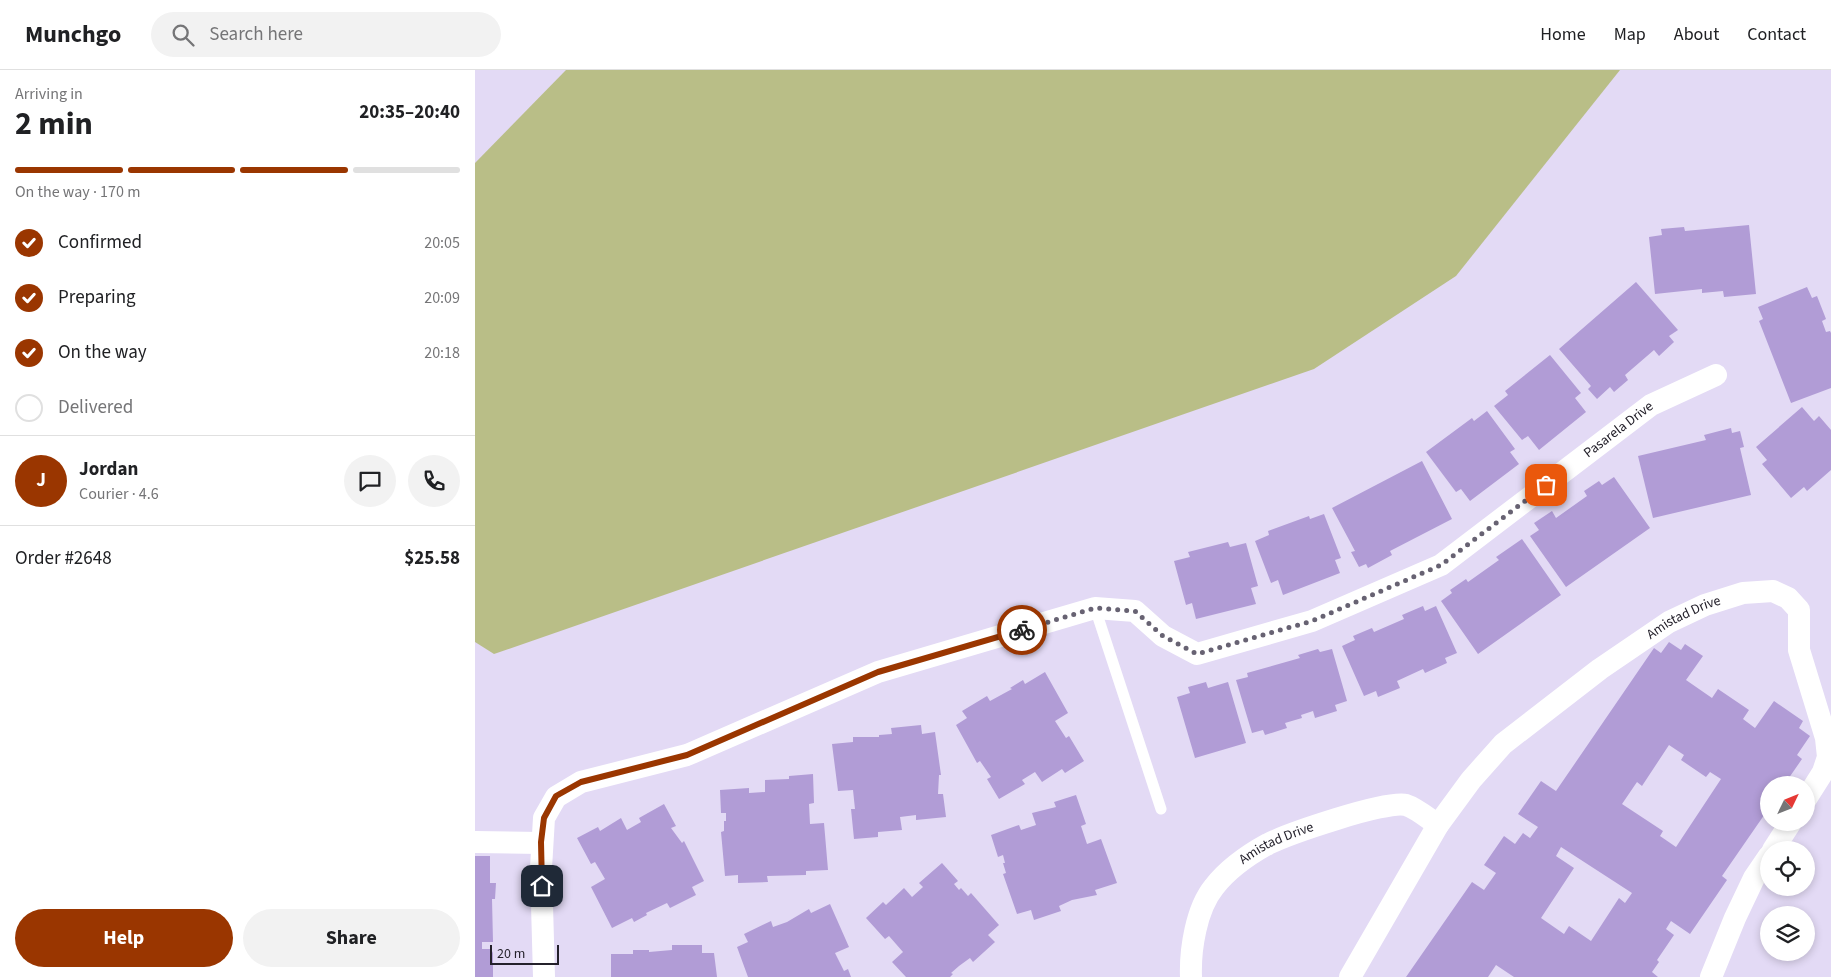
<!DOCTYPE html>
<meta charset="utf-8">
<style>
:root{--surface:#fff;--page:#f2f2f2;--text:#202124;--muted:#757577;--line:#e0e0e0;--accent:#9a3600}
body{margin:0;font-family:"Source Sans 3",sans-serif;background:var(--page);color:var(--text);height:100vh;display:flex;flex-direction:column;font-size:19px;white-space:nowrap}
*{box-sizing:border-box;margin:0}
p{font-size:16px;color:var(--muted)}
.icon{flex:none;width:28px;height:28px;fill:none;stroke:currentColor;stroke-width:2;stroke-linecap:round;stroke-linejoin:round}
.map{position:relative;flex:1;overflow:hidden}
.panel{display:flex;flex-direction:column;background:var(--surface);width:475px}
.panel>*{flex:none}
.needle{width:32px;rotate:47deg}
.controls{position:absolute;left:1285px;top:706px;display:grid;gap:10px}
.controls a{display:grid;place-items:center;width:55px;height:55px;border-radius:50%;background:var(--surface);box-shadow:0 2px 8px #0003;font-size:25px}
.scale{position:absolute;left:15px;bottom:12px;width:69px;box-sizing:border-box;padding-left:5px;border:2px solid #24212b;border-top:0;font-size:14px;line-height:18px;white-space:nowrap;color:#24212b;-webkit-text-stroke:4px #e3daf5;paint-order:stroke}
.pin{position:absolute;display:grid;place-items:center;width:42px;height:42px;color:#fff;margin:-21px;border-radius:10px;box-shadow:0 2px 8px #0006}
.courier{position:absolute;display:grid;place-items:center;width:50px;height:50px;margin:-25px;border:4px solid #9a3600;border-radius:50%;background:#fff;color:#222;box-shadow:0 1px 6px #0007}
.head em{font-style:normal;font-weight:700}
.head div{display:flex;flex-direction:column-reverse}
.head{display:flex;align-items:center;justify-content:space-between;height:85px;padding:0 15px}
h1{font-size:32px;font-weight:700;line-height:38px}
.bar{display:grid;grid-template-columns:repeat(4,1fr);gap:8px 5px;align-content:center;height:60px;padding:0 15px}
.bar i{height:6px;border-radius:4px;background:var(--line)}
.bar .current{background:var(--accent)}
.bar p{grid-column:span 4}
.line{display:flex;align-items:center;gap:12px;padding:0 15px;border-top:1px solid var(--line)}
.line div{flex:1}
.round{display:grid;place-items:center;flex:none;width:52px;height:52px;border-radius:26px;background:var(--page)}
ol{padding:0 15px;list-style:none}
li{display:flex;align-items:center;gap:15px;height:55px}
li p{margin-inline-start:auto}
li .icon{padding:5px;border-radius:50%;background:var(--accent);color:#fff;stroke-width:4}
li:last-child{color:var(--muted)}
li i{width:28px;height:28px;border:2px solid var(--line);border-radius:50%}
.action{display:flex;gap:10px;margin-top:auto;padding:10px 15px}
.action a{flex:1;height:58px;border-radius:30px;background:var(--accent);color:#fff;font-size:20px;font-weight:700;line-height:58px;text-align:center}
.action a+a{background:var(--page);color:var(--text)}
header{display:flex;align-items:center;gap:30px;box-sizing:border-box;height:70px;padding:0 25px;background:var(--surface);border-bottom:1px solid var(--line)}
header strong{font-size:24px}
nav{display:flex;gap:28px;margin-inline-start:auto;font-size:18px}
.search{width:350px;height:45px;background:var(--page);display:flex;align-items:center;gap:12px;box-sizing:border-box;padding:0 18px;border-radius:28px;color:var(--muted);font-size:19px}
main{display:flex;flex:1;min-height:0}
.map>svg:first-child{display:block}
</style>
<header>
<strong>Munchgo</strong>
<div class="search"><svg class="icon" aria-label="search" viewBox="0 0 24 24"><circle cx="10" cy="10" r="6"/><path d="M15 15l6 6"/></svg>Search here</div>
<nav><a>Home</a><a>Map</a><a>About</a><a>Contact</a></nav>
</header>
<main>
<section class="panel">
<div class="head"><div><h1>2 min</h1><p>Arriving in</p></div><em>20:35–20:40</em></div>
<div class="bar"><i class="current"></i><i class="current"></i><i class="current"></i><i></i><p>On the way · 170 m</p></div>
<ol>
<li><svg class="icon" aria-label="check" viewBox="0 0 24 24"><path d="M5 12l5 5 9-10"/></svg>Confirmed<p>20:05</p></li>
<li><svg class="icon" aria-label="check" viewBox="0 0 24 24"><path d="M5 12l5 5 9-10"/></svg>Preparing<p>20:09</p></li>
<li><svg class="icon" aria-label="check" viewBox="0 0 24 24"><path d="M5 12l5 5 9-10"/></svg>On the way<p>20:18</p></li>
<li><i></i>Delivered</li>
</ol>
<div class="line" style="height:90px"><b class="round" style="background:var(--accent);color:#fff">J</b><div><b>Jordan</b><p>Courier · 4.6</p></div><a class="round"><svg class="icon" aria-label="chat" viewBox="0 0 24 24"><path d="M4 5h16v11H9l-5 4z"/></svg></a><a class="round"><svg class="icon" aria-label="phone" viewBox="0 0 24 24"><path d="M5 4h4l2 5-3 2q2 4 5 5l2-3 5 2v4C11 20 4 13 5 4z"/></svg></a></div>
<div class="line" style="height:65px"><div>Order #2648</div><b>$25.58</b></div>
<div class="action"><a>Help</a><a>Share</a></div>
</section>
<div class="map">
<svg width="1356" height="907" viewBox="0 0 1356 907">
<rect width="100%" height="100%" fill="#e3daf5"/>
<path fill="#b9be87" d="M91,0H1145L981,206L839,299L19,584L0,572V93Z"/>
<g fill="#b19cd6" fill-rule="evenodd">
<path d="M1274,155L1281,224L1249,227L1248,221L1227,223V219L1180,224L1174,167L1187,165L1186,159L1209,157L1210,161Z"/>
<path d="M1161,212L1203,260L1194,266L1199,272L1184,286L1179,280L1150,305L1153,310L1139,322L1135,317L1122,329L1113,319L1116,316L1084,279Z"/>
<path d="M1332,217L1337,228L1342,226L1351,249L1347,251L1351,262L1355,261L1356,263V318L1316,333L1284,251L1288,249L1283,237Z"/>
<path d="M1075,285L1106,323L1100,328L1111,342L1064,380L1053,366L1047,370L1019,336L1033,325L1030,321Z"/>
<path d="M1327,337L1339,351L1344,346L1356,360V400L1332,421L1329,417L1316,428L1287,394L1292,390L1281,377Z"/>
<path d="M1012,341L1040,379L1035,382L1044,394L995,431L986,419L981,422L951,382L997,348L999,351Z"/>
<path d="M1256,358L1257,363L1265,361L1269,377L1265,378L1276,425L1178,448L1163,386L1231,370L1229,365Z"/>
<path d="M947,391L977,449L915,481L917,485L893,498L891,494L884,497L876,482L880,481L857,438Z"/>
<path d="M1139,407L1175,458L1091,517L1055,466L1064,460L1059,453L1077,441L1081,448L1112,426L1109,421L1124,411L1127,415Z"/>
<path d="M849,444L866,488L860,490L865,503L808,525L803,510L796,513L780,471L794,465L793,461L834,446L835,449Z"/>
<path d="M1047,469L1086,525L1003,584L966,531L977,523L975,520L991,509L993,512L1024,490L1021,487Z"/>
<path d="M753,472L755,477L771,473L783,516L776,518L781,534L721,549L717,533L711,535L699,491L715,487L713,482Z"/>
<path d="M948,536L950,541L961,536L982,583L970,588L972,593L950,603L948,599L922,611L925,618L903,627L901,621L889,626L867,576L880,570L878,566L897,558L899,562L929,549L927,545Z"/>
<path d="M1194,572L1206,580L1210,574L1228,586L1211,610L1237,628L1243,619L1274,640L1268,649L1280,658L1299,631L1328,651L1324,658L1335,666L1322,685L1327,689L1309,715H1294V738L1247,806L1252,810L1215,864L1196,851L1191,859L1199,865L1182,890L1184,892L1177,902L1183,907H1039L1021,895L1013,907H931L997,812L1009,820L1021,803L1009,795L1029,766L1040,774L1048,763L1055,768L1063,757L1043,744L1066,711L1081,721L1179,578L1186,583ZM1194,675L1209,685L1206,690L1231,707L1235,702L1246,709L1201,777L1185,766L1188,761L1147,734L1162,712L1167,716ZM1086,777L1157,823L1150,833L1144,828L1116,871L1094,856L1089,864L1066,848L1099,798L1081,786Z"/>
<path d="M843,579L845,582L857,579L872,631L860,635L862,641L840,648L838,641L826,645L827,648L810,653L812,658L790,665L788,660L777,663L761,610L773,607L772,603L825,588L823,585Z"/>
<path d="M570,602L593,643L580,651L591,668L594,666L609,691L590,703L587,699L567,712L560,702L547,710L550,714L524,729L512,709L516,707L505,691L502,693L481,655L492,648L487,641L512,626L515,631L537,619L535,618L548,610L550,614Z"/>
<path d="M731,612L733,618L753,612L771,673L720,688L702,627L715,623L713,617Z"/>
<path d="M446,655L447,664L460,662L466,705H464L463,724H468L471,747L441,750V745L425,747L427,760L403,762V767L379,769L376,739H380L378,720L363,721L357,674L378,672V667H404V665L417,664L416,658Z"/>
<path d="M338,704L339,733L334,734L335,754L349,753L353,800L331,801V805L292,806L293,812L263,813V805L250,806L246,762L249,761V751H251V743H246L245,720L274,718V723L290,722V710L314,709V706Z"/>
<path d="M601,725L611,754L606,756L612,774L626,769L642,813L620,820L622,825L597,830L584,836L586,841L559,850L556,840L542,844L528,804L531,803L528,793H530L528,785L523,787L516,765L544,755L546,760L561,755L557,743L581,737L579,732Z"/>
<path d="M189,734L201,756L196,758L207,773L209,771L229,811L217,817L221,825L195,838L192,833L171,843L172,845L159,852L157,848L137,858L116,817L130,809L120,792L116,794L102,768L123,757L125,761L146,748L152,760L166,752L164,748Z"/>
<path d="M0,786H15V813H21L20,829H17L18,872H7V879H16L18,883V907H0Z"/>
<path d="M467,793L483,811L479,814L484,820L486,818L493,826L496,823L524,855L513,865L520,872L498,892L495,888L484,896L476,903L478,904L475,907H431L417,892L428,882L414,866L410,869L391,848L408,832L411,835L429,818L437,827L448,817L444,813Z"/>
<path d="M355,834L374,877L360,883L369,901L373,899L376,907H273L262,877L273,872L269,864L296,851L298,857L312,852L334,839L336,843Z"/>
<path d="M197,875H227V883H239L242,907H136V884H158V880H174V882L197,880Z"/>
</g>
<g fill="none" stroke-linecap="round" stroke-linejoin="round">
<path stroke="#fff" stroke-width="11" d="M620,538L686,739"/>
<g stroke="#fff" stroke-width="22">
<path d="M0,772L66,773"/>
<path d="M1298,780L1316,752"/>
<path id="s1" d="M69,907L66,798L69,748L81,727L106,712L212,685L403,602L620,538L660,541L688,566L722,584L837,551L966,495L1176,335L1241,305"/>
<path id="s2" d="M716,907C715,880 721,839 739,817C753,799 773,785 793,774C813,764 911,730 931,735C941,738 954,749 963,755"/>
<path id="s3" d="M875,907L963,755L996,710L1028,674L1125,599L1194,552L1230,535L1268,523L1298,521L1313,528L1324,540V580L1351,668L1353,687L1348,702L1331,729"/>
<path d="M1236,907L1260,848L1279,808L1294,786"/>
</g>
</g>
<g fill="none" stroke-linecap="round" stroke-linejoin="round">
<path stroke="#676272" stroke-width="5" stroke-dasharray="0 9" d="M547,560L620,538L660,541L688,566L722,584L837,551L966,495L1071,415"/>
<path stroke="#9a3600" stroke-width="6" d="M67,816L66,772L69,748L81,726L106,712L212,685L403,602L547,560"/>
</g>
<g text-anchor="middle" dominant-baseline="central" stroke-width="5" stroke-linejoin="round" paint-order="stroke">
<g font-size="14" fill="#24212b" stroke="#e3daf5">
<text stroke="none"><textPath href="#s1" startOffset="1356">Pasarela Drive</textPath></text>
<text stroke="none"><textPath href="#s3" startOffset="501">Amistad Drive</textPath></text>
<text stroke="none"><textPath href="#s2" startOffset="172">Amistad Drive</textPath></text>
</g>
</g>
</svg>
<div class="controls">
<a><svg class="needle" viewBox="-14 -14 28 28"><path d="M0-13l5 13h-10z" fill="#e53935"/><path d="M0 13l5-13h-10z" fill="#757577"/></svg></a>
<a><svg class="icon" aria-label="locate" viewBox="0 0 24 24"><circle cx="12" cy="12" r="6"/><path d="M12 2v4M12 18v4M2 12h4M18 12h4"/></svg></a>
<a><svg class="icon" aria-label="layers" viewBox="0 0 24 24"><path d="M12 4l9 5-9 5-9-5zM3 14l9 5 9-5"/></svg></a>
</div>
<div class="scale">20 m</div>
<div class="pin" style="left:1071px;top:415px;background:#ea580c"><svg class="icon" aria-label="bag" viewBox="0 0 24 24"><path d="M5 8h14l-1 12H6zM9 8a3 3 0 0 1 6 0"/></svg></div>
<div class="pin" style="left:67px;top:816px;background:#1f2937"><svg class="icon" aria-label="home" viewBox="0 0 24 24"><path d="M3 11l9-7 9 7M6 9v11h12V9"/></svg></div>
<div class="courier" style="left:547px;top:560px"><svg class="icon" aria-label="bike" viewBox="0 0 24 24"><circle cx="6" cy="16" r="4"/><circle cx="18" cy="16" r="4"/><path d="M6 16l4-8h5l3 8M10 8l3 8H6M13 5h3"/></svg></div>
</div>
</main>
